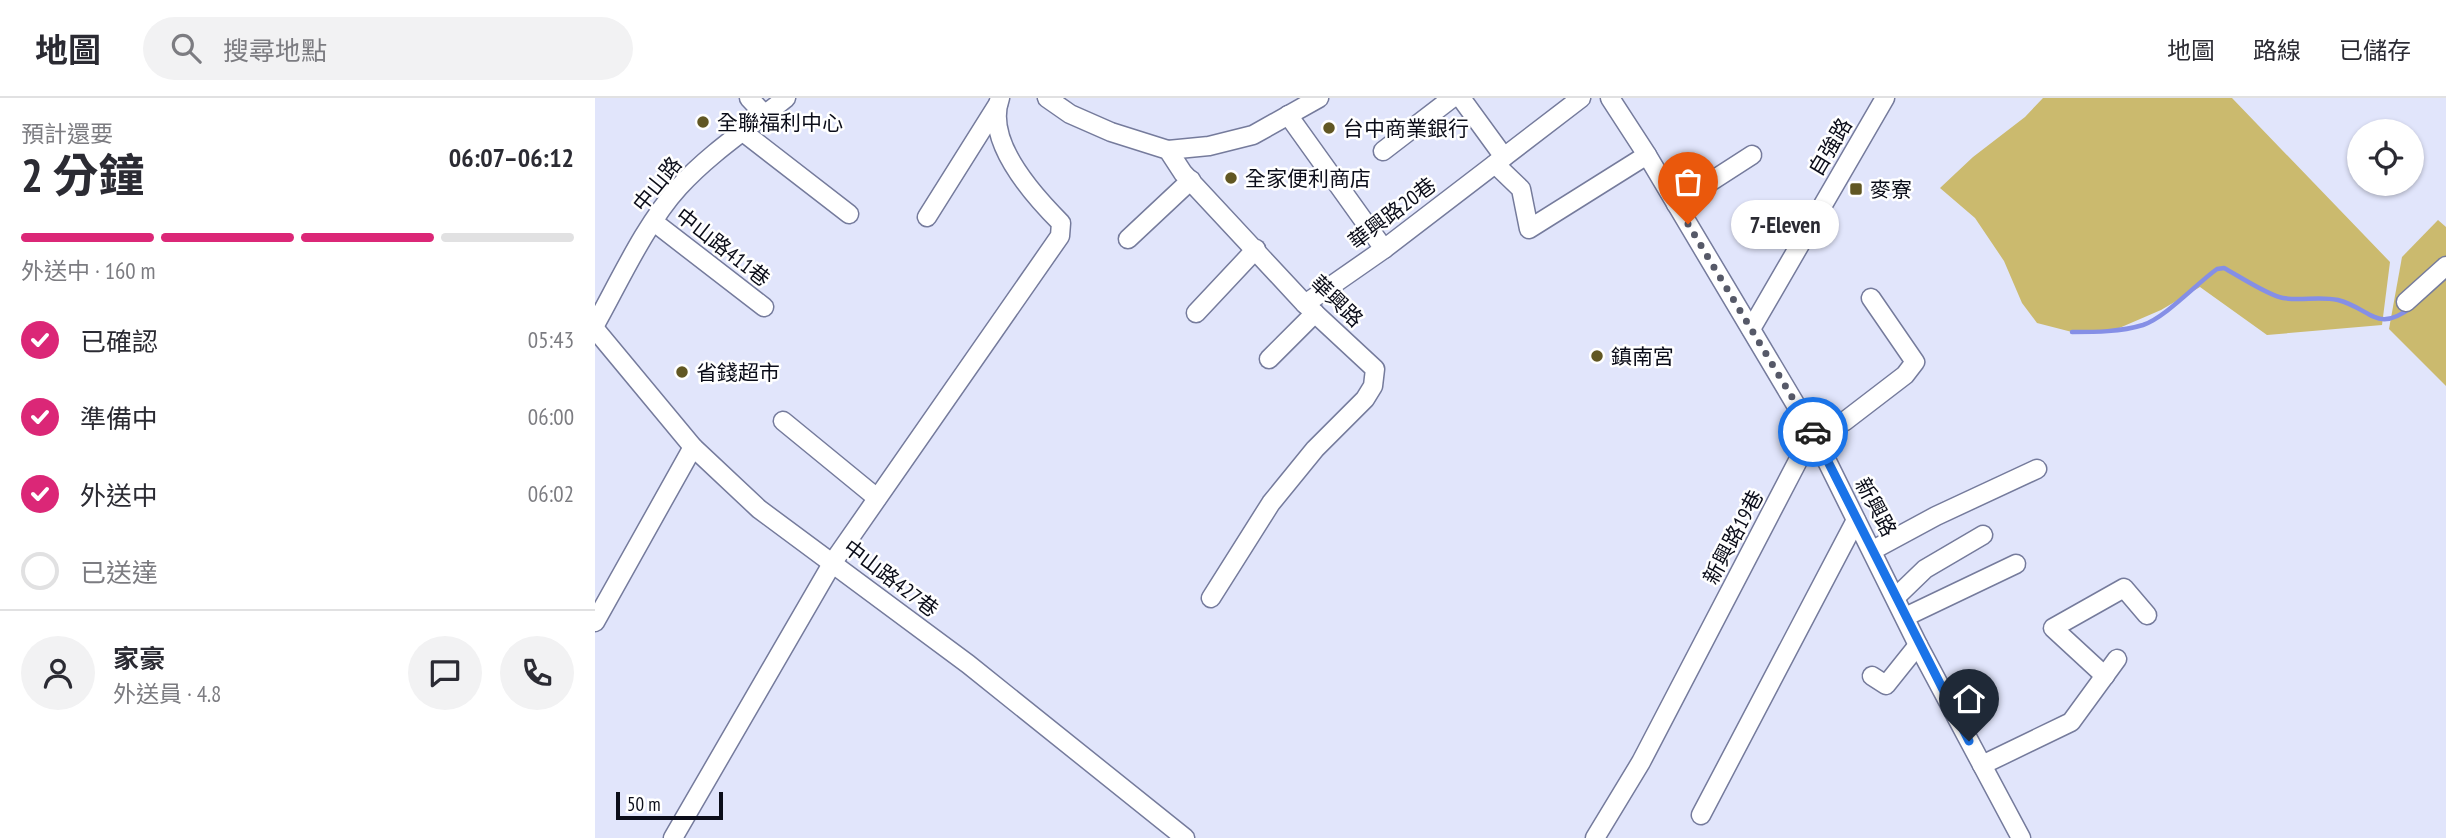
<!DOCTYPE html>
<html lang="zh-TW">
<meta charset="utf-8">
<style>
:root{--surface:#fff;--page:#f2f2f3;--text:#2b2b33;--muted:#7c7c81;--line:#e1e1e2;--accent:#db2777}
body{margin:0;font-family:"PT Sans Narrow","Noto Sans TC",sans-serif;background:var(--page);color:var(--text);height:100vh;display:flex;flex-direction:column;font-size:26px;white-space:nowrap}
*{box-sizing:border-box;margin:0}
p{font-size:23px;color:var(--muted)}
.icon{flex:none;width:38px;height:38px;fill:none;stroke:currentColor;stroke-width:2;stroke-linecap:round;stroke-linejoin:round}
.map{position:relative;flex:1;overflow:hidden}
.panel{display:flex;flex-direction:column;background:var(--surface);width:595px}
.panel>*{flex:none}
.tools{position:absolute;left:1752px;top:21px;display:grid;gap:14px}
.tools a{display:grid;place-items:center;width:77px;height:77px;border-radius:50%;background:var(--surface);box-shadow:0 2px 5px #0004;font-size:35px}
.scale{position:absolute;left:21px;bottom:18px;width:107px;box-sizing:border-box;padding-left:7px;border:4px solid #0b0d19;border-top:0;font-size:19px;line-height:24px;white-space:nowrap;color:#0b0d19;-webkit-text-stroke:5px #fff;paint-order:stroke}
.pin{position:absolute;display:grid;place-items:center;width:60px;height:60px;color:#fff;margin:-72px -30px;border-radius:50% 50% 50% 0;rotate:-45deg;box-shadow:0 0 7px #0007}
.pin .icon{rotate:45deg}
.courier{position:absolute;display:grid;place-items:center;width:70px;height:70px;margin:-35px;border:5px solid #1a73e8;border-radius:50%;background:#fff;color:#222;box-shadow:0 2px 9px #0007}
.bubble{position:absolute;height:49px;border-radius:24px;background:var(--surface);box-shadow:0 2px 5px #0004;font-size:23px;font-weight:700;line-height:49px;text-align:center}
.summary em{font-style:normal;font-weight:700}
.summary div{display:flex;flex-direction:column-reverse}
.summary{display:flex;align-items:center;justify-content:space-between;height:119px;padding:0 21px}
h1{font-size:46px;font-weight:700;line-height:52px}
.bar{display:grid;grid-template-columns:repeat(4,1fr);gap:10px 7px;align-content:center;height:84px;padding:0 21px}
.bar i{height:9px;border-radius:5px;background:var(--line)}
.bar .active{background:var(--accent)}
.bar p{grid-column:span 4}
.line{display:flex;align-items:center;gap:18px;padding:0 21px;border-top:2px solid var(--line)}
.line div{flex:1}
.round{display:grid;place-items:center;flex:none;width:74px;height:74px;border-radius:37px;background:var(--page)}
ol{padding:0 21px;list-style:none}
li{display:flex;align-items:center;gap:21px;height:77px}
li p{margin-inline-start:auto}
li .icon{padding:7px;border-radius:50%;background:var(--accent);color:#fff;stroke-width:4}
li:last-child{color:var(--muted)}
li i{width:38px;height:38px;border:4px solid var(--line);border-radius:50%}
header{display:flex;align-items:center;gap:42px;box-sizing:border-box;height:98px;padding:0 35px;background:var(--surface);border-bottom:2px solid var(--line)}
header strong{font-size:33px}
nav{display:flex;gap:38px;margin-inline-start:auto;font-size:24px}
.search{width:490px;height:63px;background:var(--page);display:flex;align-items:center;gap:18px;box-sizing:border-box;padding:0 24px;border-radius:38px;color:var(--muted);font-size:26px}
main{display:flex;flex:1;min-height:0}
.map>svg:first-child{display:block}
</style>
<header>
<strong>地圖</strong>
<div class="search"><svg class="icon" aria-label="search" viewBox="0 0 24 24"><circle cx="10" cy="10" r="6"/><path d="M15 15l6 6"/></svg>搜尋地點</div>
<nav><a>地圖</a><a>路線</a><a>已儲存</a></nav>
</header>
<main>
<section class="panel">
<div class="summary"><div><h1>2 分鐘</h1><p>預計還要</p></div><em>06:07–06:12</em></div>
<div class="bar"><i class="active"></i><i class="active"></i><i class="active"></i><i></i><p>外送中 · 160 m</p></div>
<ol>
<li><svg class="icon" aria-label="check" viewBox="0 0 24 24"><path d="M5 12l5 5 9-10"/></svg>已確認<p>05:43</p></li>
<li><svg class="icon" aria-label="check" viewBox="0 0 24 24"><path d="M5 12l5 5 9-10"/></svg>準備中<p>06:00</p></li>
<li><svg class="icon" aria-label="check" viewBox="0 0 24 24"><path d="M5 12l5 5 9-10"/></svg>外送中<p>06:02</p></li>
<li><i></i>已送達</li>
</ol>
<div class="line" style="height:126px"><a class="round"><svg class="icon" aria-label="person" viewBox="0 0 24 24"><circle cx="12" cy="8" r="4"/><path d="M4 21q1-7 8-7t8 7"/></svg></a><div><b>家豪</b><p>外送員 · 4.8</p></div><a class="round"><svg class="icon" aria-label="chat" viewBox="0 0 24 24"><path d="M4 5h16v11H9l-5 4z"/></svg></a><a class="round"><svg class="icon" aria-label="phone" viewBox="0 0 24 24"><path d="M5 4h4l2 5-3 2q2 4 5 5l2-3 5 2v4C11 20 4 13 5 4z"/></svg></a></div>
</section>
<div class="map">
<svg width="1851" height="740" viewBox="0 0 1851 740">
<rect width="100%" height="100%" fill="#e1e5fb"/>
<g fill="#cbba6e">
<path d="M1448,0H1637L1795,164L1787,227L1672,237L1605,189L1566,212L1515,234H1477L1442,225L1427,205L1409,163L1380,120L1345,90L1378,59L1430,19Z"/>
<path d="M1843,122L1851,129V288L1794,231L1807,159Z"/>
</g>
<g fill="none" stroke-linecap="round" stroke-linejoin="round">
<path stroke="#858fe6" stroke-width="4.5" d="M1477,234C1501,234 1525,234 1548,227C1571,219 1601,186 1622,171L1629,170C1642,177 1674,198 1688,200C1706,203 1724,198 1743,202C1777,211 1781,236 1817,209"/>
<g stroke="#757b9c" stroke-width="21">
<g id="minor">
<path d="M154,0L170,17"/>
<path d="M452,0L475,16L516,34L573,52L588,75L710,206L780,271L778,288L770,301L720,351L676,405L616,500"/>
<path d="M866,0L909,59"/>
<path d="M1015,0L1052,57L1220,339L1323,547L1426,740"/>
<path d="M693,17L789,151"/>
<path d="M148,34L254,116"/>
<path d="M573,52L614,48L658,37L724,0"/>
<path d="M788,53L857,0"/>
<path d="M900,66L926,91L934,131L1052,57"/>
<path d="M1081,106L1157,57"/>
<path d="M332,119L403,6"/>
<path d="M59,124L169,209"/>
<path d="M533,141L596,82"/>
<path d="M1811,204L1851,168"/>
<path d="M710,206L789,151L986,0"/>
<path d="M601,215L661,151"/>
<path d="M0,227C24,184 51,125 84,89C115,55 155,29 191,0"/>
<path d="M0,231L98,349L164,411L373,566L590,740"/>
<path d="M1156,231L1290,0"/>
<path d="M674,261L720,215"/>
<path d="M188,323L282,400"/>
<path d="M1278,452L1341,418L1442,371"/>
<path d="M1301,499L1330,471L1388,437"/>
<path d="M1310,519L1421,466"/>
<path d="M0,524L98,349"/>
<path d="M1277,578L1291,587L1323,547"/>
<path d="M1510,578L1458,530L1529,490L1552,517"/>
<path d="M1387,667L1476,624L1522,561"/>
<path d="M1106,717L1261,422"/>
<path d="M78,740L238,464L465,138L466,125C438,97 389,43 405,0"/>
<path d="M1000,740L1046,664L1207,355L1220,339L1250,323L1310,277L1320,264L1276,200"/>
</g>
</g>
<use href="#minor" stroke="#fff" stroke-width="18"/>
</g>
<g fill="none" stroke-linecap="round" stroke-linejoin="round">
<path stroke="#565968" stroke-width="7" stroke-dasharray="0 12.6" d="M1093,126L1218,334"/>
<path stroke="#1a73e8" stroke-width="9" d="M1218,334L1374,643"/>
</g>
<g fill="#615723" stroke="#fff" stroke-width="2.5">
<circle cx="108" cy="24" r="7"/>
<circle cx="734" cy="30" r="7"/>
<circle cx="636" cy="80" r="7"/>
<rect x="1254" y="84" width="14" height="14" rx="3.5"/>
<circle cx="1002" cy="258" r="7"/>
<circle cx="87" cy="274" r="7"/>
</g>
<g text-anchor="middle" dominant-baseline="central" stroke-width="5" stroke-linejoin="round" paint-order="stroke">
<g font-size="21" fill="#0b0d19" stroke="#fff" text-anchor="start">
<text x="122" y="24">全聯福利中心</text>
<text x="748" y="30">台中商業銀行</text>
<text x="650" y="80">全家便利商店</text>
<text x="1275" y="91">麥寮</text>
<text x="1016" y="258">鎮南宮</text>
<text x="101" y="274">省錢超市</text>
</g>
<g font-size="21" fill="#0b0d19" stroke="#fff">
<text transform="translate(1235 49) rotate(-59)">自強路</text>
<text transform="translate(62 86) rotate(-51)">中山路</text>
<text transform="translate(797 115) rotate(-37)">華興路20巷</text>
<text transform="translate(128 149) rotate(38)">中山路411巷</text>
<text transform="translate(742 203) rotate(44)">華興路</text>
<text transform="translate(1281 409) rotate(62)">新興路</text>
<text transform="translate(1138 439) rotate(-62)">新興路19巷</text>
<text transform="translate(296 480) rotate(37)">中山路427巷</text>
</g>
</g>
</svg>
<div class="tools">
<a><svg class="icon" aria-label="locate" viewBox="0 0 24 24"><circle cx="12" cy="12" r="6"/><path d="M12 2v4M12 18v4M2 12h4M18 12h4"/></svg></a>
</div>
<div class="scale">50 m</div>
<div class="pin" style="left:1093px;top:126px;background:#ea580c"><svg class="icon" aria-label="bag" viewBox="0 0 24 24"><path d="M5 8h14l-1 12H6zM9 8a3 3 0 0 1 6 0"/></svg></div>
<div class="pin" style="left:1374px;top:643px;background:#1f2937"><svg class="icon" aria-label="home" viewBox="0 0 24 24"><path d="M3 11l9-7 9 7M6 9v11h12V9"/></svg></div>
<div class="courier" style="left:1218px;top:334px"><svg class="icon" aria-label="car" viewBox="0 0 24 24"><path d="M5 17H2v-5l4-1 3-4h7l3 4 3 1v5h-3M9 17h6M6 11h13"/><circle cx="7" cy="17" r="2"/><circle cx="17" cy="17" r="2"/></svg></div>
<div class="bubble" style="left:1136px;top:102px;width:108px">7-Eleven</div>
</div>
</main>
